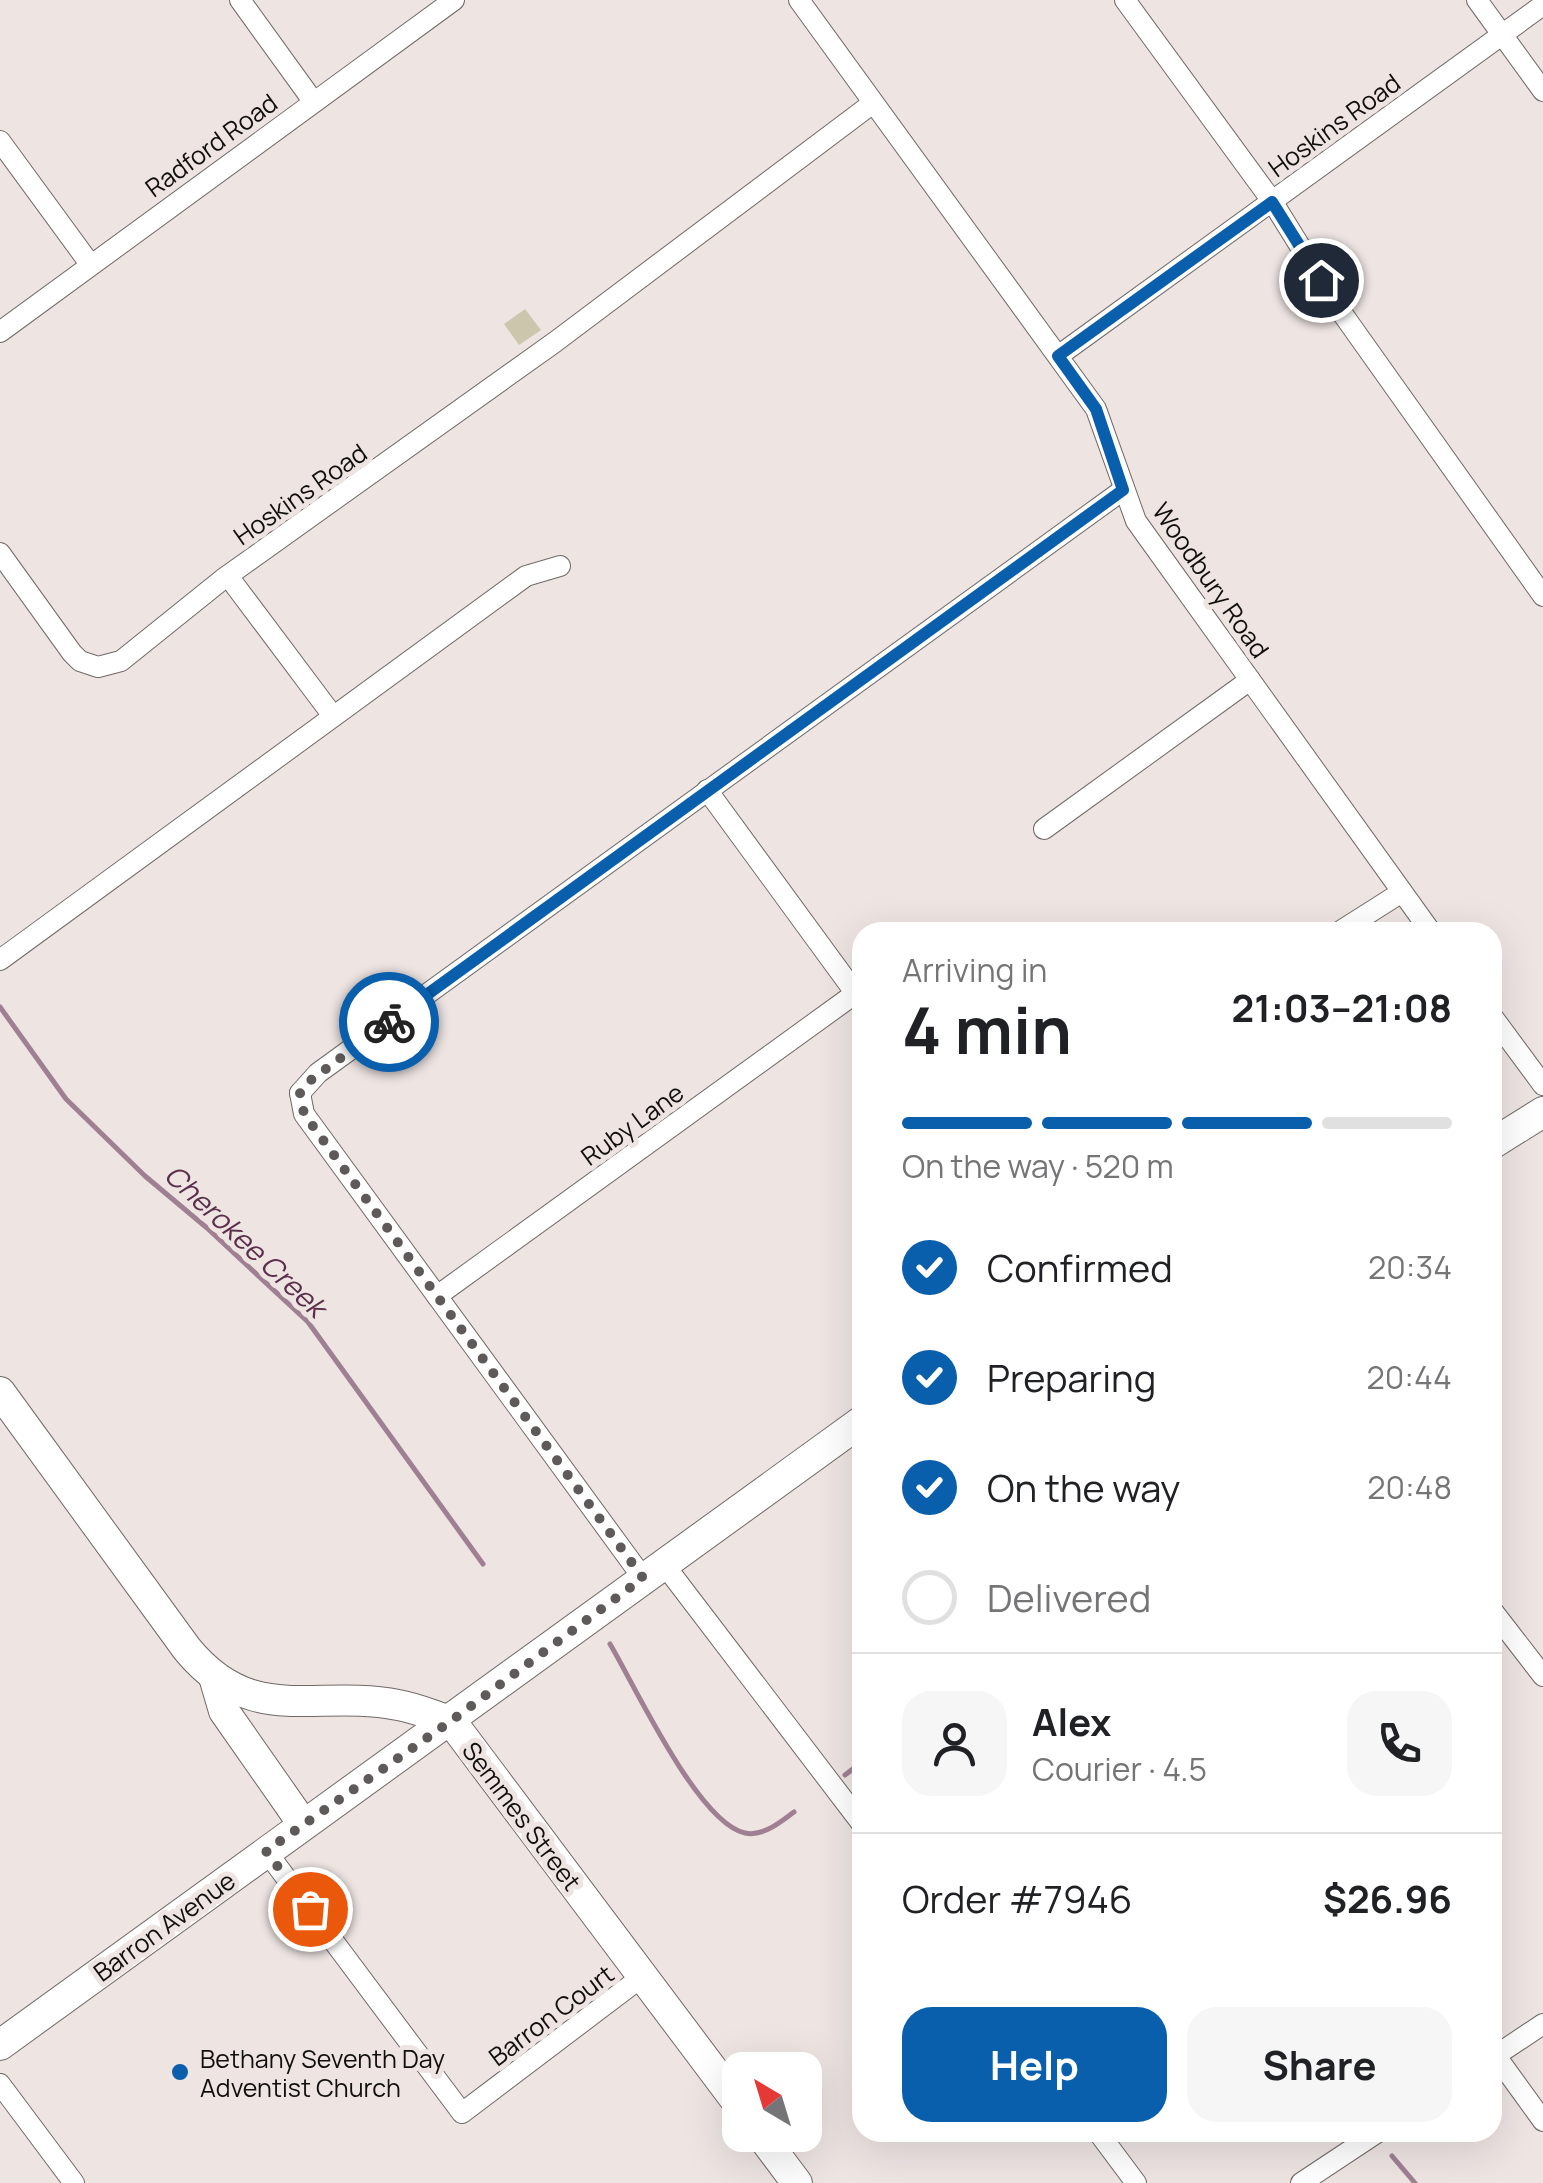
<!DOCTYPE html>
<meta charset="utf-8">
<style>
:root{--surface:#fff;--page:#f6f6f6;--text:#202124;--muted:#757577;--line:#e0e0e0;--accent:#0a5fad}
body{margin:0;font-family:Manrope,sans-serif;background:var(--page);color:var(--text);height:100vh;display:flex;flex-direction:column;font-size:38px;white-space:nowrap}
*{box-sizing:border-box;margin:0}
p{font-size:32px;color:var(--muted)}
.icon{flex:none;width:55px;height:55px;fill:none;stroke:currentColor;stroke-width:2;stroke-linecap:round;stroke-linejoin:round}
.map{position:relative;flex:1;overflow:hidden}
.panel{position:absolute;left:852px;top:922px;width:650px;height:1220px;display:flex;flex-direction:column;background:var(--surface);border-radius:30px;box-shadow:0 10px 40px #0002}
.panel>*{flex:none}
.needle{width:65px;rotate:322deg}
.tools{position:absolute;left:722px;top:2052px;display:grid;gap:20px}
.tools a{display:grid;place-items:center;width:100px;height:100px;border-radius:20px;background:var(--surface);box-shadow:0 10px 40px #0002;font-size:50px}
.pin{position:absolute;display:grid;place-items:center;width:85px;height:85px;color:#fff;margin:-42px;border:5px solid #fff;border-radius:50%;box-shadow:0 2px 10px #0007}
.courier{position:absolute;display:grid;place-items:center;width:100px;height:100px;margin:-50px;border:8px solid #0a5fad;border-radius:50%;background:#fff;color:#222;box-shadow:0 2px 12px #0007}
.summary em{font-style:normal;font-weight:700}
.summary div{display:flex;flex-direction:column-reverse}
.summary{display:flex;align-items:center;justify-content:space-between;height:170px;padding:0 50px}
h1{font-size:65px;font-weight:700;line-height:75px}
.bar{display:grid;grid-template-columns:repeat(4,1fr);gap:15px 10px;align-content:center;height:120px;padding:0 50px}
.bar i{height:12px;border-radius:8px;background:var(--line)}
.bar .selected{background:var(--accent)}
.bar p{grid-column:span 4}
.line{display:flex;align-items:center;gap:25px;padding:0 50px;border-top:2px solid var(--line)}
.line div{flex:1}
.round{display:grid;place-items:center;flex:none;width:105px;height:105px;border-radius:30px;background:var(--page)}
ol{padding:0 50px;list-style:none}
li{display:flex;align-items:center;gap:30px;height:110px}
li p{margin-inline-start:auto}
li .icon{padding:10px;border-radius:50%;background:var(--accent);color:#fff;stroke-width:4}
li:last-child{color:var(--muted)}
li i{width:55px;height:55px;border:5px solid var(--line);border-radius:50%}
.primary-button{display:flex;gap:20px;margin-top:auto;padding:20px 50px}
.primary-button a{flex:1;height:115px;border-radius:30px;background:var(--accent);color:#fff;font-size:40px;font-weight:700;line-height:115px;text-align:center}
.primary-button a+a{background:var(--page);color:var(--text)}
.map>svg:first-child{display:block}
</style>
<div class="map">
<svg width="1543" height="2183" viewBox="0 0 1543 2183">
<rect width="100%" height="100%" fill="#eee5e3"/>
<path fill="#ccc7ac" d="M525,309L541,330L519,345L504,324Z"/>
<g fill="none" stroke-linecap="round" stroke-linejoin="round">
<g stroke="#9f8093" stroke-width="5">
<path d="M0,1007L66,1099L145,1176L207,1228L308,1322L483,1564"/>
<path d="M610,1644C635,1686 698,1823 745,1833C763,1837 780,1822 794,1812"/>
<path d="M845,1775L862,1762"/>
<path d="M1392,2156L1415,2183"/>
</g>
<g stroke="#706966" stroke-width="22">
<g id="minor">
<path d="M240,0L313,101"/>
<path d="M799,0L1096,409L1136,521L1431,932"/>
<path d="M1125,0L1272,201L1337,306L1543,596"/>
<path d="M1477,0L1543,91"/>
<path d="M0,141L90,264"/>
<path d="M0,332L454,0"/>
<path d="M1058,356L1543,5"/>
<path d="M0,553L72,653L80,661L98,667L121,661L223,579L555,342L873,103"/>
<path d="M228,576L333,716"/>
<path d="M707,790L862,1002"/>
<path d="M1044,829L1250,680"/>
<path d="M1339,932L1402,892"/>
<path d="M0,960L526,576L560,566"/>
<path d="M1492,1016L1543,1085"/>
<path d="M300,1093L318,1073L1123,490"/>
<path d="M300,1093L304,1114L643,1578"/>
<path d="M437,1296L856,993"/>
<path d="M663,1563L862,1824"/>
<path d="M1492,1610L1543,1676"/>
<path d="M266,1851L462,2113L643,1976"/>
<path d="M1496,2056L1543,2121"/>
<path d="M1492,2058L1543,2024"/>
<path d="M0,2084L74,2183"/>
<path d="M1098,2132L1136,2183"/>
<path d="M1301,2183L1378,2132"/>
</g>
</g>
<g stroke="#706966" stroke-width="32">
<g id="secondary">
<path d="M1492,1144L1543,1112"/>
<path d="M0,1392L187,1649C252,1728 314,1689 398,1705C416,1708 434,1716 451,1721L740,2106"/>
<path d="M214,1677L224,1711L303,1824"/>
<path d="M0,2045L862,1421"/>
<path d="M761,2135L797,2183"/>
</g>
</g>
<use href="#minor" stroke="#fff" stroke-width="20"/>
<use href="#secondary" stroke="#fff" stroke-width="30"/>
</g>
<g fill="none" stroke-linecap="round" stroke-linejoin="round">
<path stroke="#5e5a59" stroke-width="10" stroke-dasharray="0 18" d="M310,1909L266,1851L451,1721L643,1578L304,1114L300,1093L307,1083L389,1022"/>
<path stroke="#0a5fad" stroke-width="12" d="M389,1022L1123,490L1096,409L1058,356L1272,202L1321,280"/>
</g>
<circle fill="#0a5fad" stroke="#eee5e3" stroke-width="4" cx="180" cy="2072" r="10"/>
<g text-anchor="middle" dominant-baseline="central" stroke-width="10" stroke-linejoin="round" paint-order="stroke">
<g font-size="25" fill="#110f0e" stroke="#eee5e3">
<text transform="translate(1334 125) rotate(-36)">Hoskins Road</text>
<text transform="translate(211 145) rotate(-36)">Radford Road</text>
<text transform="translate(300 494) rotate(-35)">Hoskins Road</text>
<text transform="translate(1211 580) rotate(55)">Woodbury Road</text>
<text transform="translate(632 1124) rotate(-36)">Ruby Lane</text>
<text transform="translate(522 1816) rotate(53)">Semmes Street</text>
<text transform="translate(164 1926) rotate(-36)">Barron Avenue</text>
<text transform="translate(551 2015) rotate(-37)">Barron Court</text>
</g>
<g font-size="25" fill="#110f0e" stroke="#eee5e3" text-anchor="start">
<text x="200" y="2058">Bethany Seventh Day<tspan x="200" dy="29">Adventist Church</tspan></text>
</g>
<g font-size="28" font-style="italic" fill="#5b2f4c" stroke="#eee5e3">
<text transform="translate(246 1240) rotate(43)">Cherokee Creek</text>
</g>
</g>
</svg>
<div class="tools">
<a><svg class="needle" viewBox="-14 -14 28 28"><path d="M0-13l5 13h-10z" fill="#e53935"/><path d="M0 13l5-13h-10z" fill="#757577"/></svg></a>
</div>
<div class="pin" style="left:310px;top:1909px;background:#ea580c"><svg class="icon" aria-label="bag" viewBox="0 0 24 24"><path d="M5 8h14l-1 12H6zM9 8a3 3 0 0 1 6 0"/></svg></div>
<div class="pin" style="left:1321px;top:280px;background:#1f2937"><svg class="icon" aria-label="home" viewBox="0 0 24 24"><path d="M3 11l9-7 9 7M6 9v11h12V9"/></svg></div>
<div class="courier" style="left:389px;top:1022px"><svg class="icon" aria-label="bike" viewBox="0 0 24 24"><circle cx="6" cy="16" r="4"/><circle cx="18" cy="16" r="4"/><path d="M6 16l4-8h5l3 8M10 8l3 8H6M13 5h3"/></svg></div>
<section class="panel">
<div class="summary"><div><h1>4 min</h1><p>Arriving in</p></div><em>21:03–21:08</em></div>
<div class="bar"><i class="selected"></i><i class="selected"></i><i class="selected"></i><i></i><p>On the way · 520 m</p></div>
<ol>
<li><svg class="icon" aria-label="check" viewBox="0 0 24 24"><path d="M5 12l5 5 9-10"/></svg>Confirmed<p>20:34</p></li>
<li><svg class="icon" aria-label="check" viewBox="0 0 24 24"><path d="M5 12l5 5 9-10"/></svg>Preparing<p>20:44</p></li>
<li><svg class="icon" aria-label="check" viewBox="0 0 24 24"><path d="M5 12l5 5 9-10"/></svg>On the way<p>20:48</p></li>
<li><i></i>Delivered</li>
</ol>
<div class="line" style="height:180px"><a class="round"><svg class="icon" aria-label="person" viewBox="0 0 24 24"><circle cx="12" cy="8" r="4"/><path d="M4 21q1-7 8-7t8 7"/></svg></a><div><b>Alex</b><p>Courier · 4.5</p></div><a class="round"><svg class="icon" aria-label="phone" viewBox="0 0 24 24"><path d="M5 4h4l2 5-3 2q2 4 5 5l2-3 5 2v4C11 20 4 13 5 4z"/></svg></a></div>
<div class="line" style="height:130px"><div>Order #7946</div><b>$26.96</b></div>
<div class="primary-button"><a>Help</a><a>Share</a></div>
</section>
</div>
